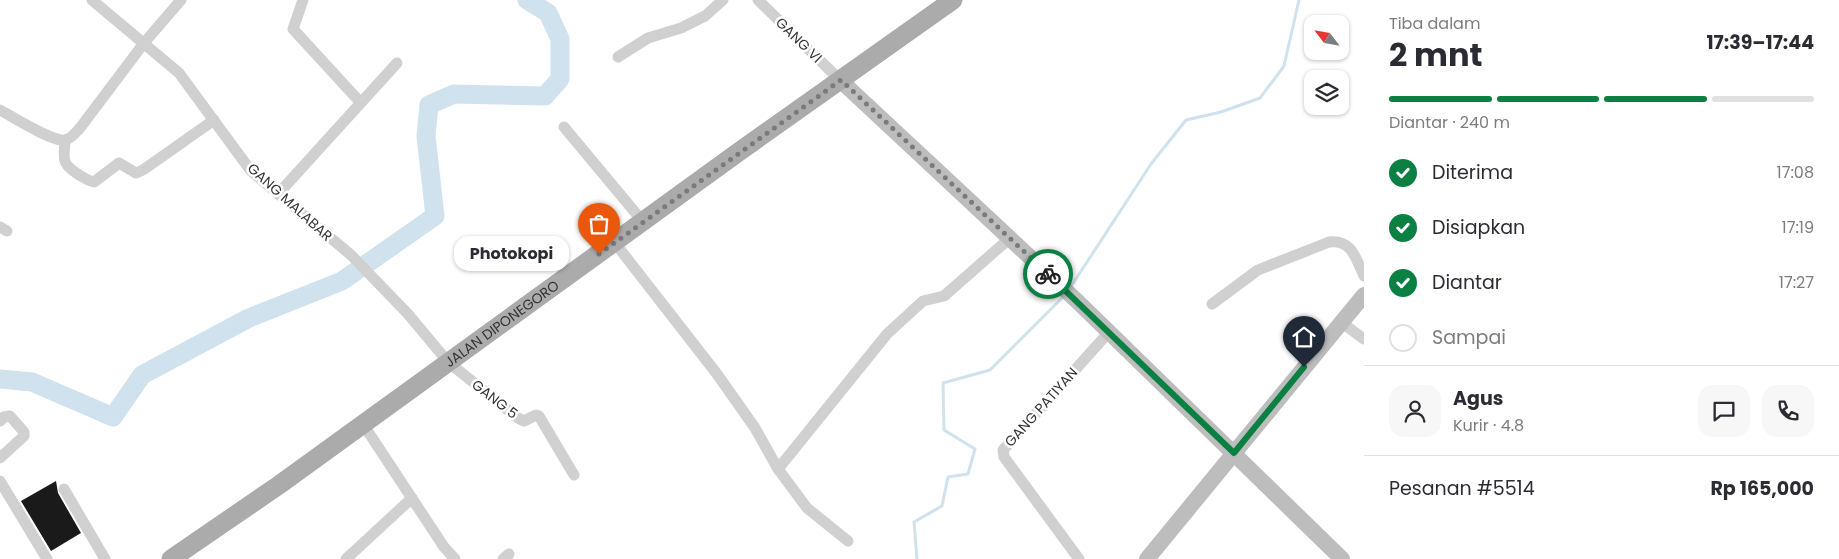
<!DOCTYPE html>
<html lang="id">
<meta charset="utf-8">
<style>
:root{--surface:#fff;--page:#f7f7f7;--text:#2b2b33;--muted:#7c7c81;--line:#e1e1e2;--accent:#0b8043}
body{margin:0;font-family:Poppins,sans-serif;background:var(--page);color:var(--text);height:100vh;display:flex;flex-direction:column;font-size:19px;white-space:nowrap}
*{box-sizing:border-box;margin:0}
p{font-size:16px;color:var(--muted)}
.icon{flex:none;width:28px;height:28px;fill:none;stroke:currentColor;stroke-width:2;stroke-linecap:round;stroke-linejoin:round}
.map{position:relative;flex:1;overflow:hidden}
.panel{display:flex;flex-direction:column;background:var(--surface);width:475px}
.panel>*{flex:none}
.needle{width:32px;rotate:301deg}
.controls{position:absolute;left:1304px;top:15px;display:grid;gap:10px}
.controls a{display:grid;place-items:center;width:45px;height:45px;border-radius:10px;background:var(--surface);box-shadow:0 1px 4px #0004;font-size:25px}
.pin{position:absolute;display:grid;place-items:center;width:42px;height:42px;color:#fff;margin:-51px -21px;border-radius:50% 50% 50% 0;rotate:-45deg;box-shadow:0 0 5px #0007}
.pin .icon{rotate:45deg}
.courier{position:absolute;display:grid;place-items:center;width:50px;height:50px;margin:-25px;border:4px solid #0b8043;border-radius:50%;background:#fff;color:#222;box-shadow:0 1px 6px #0007}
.bubble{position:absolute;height:35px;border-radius:15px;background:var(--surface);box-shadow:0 1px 4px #0004;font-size:16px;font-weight:700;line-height:35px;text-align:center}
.head em{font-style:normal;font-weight:700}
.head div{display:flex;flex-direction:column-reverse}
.head{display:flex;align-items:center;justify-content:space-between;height:85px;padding:0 25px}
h1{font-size:32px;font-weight:700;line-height:38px}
.bar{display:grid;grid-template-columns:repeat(4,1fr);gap:8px 5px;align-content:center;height:60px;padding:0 25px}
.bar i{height:6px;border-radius:4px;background:var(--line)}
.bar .selected{background:var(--accent)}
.bar p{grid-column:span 4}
.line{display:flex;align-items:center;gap:12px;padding:0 25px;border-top:1px solid var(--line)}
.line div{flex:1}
.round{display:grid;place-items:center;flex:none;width:52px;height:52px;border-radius:15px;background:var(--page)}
ol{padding:0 25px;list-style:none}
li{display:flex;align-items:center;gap:15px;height:55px}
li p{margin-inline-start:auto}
li .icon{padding:5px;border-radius:50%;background:var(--accent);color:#fff;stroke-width:4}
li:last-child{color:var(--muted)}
li i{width:28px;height:28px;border:2px solid var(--line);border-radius:50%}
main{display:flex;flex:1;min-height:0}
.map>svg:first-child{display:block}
</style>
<main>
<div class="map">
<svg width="1364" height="559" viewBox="0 0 1364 559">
<rect width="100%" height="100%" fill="#fff"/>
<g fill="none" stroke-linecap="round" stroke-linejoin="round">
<g stroke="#cfe2ee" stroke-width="3">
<path d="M1070,288L1151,164L1186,120L1221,112L1260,98L1284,66L1299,0"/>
<path d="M917,559L914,522L942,506L948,477L968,474L975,449L944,430L943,383L990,370L1065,295"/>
</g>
<path stroke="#cfe2ee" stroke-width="19" d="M0,379L32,382L113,417L142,375L249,318L342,281L435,216L426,136L429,105L454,94L545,96L560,79V39L548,13L527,0"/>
</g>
<path fill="#1a1a1a" d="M56,481L58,493L81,533L51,551L21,501Z"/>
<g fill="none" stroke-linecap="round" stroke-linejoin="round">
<g stroke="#d0d0d0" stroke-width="11">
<path d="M92,0L179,73L251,171L351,255L408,314L448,362L518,418L524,421L536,415L539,416L574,475"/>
<path d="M303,0L293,29L360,102"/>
<path d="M758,0L841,81"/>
<path d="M618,57L648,38L681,28L705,16L723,0"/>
<path d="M0,110C13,117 52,142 65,140C71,139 76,132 80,128L144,43L181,0"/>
<path d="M564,127L644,223"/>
<path d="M65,140C65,146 63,155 65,161C67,169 86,180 94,182L119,163L136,173L143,170L214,120"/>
<path d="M278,194L397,63"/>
<path d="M0,227L7,231"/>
<path d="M615,243L717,374L755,428L778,469L807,508L848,541"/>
<path d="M1212,304L1258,270L1329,242C1352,239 1356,259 1364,276"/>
<path d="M1341,322L1364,339"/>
<path d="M0,421L4,417L10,416L24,432V436L0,458"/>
<path d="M363,424L444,547L455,559"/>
<path d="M778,469L887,334L923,301L944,296L1010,238"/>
<path d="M0,481L47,559"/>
<path d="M64,489L105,559"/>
<path d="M346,559L412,498"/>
<path d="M503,559L509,554"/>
<path d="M1079,559L1004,457L1003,450L1109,332"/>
</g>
<g stroke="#bdbdbd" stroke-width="16">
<path d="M841,81L1077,301L1342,559"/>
<path d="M1147,559L1364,295"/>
</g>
<path stroke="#ababab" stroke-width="19" id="s1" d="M171,559L279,485L740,151L953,0"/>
</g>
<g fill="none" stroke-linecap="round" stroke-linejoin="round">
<path stroke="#7a7a7a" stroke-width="5" stroke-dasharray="0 9" d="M599,254L841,80L1048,274"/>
<path stroke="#0b8043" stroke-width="6" d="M1048,274L1234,453L1304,367"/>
</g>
<g text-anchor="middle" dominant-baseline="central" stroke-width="5" stroke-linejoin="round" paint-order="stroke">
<g font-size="14" fill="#333" stroke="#fff">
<text transform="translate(799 40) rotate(44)">GANG VI</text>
<text transform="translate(290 202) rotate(42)">GANG MALABAR</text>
<text stroke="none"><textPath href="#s1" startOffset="406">JALAN DIPONEGORO</textPath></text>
<text transform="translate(495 399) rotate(38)">GANG 5</text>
<text transform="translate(1041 407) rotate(-48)">GANG PATIYAN</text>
</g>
</g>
</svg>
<div class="controls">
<a><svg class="needle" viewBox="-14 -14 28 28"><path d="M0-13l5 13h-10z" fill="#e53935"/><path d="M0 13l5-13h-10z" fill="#7c7c81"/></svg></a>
<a><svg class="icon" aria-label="layers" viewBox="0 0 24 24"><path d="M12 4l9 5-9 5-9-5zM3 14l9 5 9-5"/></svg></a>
</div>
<div class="pin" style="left:599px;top:254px;background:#ea580c"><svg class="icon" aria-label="bag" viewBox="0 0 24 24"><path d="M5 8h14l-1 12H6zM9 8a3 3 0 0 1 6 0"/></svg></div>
<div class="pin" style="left:1304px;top:367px;background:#1f2937"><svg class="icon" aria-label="home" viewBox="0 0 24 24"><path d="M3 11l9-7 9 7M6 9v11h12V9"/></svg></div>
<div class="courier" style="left:1048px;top:274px"><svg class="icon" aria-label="bike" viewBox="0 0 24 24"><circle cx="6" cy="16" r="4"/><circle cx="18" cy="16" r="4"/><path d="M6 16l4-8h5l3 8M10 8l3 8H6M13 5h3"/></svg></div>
<div class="bubble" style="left:454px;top:236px;width:115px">Photokopi</div>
</div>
<section class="panel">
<div class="head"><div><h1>2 mnt</h1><p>Tiba dalam</p></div><em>17:39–17:44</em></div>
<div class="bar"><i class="selected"></i><i class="selected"></i><i class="selected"></i><i></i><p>Diantar · 240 m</p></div>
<ol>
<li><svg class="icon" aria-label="check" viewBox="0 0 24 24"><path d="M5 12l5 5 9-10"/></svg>Diterima<p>17:08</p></li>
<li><svg class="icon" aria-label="check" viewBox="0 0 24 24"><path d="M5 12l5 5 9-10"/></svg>Disiapkan<p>17:19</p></li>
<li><svg class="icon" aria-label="check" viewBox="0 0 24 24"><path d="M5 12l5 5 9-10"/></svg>Diantar<p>17:27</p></li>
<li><i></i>Sampai</li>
</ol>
<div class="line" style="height:90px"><a class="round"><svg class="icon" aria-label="person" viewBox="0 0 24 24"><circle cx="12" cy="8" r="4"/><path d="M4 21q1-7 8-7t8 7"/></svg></a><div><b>Agus</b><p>Kurir · 4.8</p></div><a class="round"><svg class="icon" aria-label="chat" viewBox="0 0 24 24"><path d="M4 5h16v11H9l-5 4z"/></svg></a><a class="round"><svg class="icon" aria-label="phone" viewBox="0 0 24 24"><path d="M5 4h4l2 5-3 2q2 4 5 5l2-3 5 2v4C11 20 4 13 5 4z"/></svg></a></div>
<div class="line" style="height:65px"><div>Pesanan #5514</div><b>Rp 165,000</b></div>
</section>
</main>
